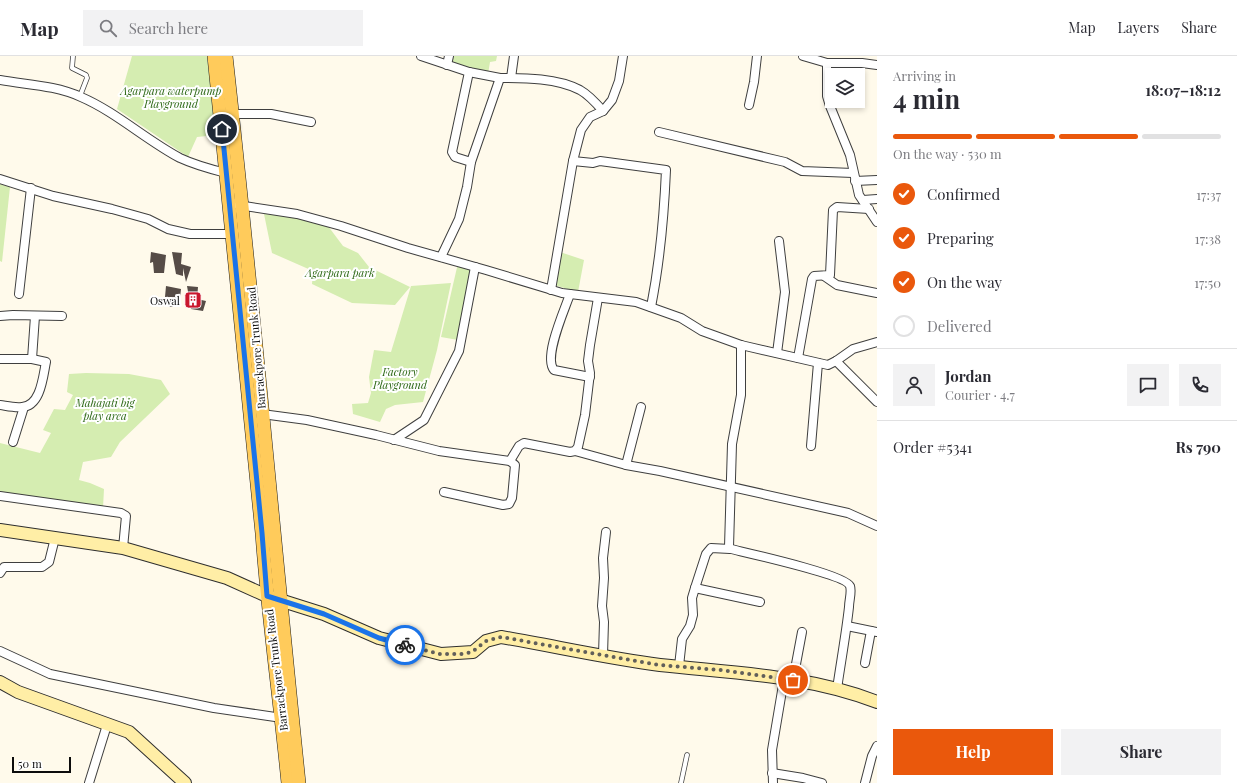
<!DOCTYPE html>
<meta charset="utf-8">
<style>
:root{--surface:#fff;--page:#f2f2f3;--text:#2b2b33;--muted:#7c7c81;--line:#e1e1e2;--accent:#ea580c}
body{margin:0;font-family:"Playfair Display",serif;background:var(--page);color:var(--text);height:100vh;display:flex;flex-direction:column;font-size:15px;white-space:nowrap}
*{box-sizing:border-box;margin:0}
p{font-size:13px;color:var(--muted)}
.icon{flex:none;width:22px;height:22px;fill:none;stroke:currentColor;stroke-width:2;stroke-linecap:round;stroke-linejoin:round}
.map{position:relative;flex:1;overflow:hidden}
.side{display:flex;flex-direction:column;background:var(--surface);width:360px}
.side>*{flex:none}
.tools{position:absolute;left:825px;top:12px;display:grid;gap:8px}
.tools a{display:grid;place-items:center;width:40px;height:40px;border-radius:0px;background:var(--surface);box-shadow:0 2px 6px #0003;font-size:20px}
.scale{position:absolute;left:12px;bottom:10px;width:59px;box-sizing:border-box;padding-left:4px;border:2px solid #0c0c0c;border-top:0;font-size:11px;line-height:14px;white-space:nowrap;color:#0c0c0c;-webkit-text-stroke:3px #fff;paint-order:stroke}
.pin{position:absolute;display:grid;place-items:center;width:34px;height:34px;color:#fff;margin:-17px;border:2px solid #fff;border-radius:50%;box-shadow:0 1px 4px #0007}
.courier{position:absolute;display:grid;place-items:center;width:40px;height:40px;margin:-20px;border:3px solid #1a73e8;border-radius:50%;background:#fff;color:#222;box-shadow:0 1px 5px #0007}
.head em{font-style:normal;font-weight:700}
.head div{display:flex;flex-direction:column-reverse}
.head{display:flex;align-items:center;justify-content:space-between;height:68px;padding:0 16px}
h1{font-size:26px;font-weight:700;line-height:30px}
.bar{display:grid;grid-template-columns:repeat(4,1fr);gap:6px 4px;align-content:center;height:48px;padding:0 16px}
.bar i{height:5px;border-radius:3px;background:var(--line)}
.bar .on{background:var(--accent)}
.bar p{grid-column:span 4}
.line{display:flex;align-items:center;gap:10px;padding:0 16px;border-top:1px solid var(--line)}
.line div{flex:1}
.round{display:grid;place-items:center;flex:none;width:42px;height:42px;border-radius:0px;background:var(--page)}
ol{padding:0 16px;list-style:none}
li{display:flex;align-items:center;gap:12px;height:44px}
li p{margin-inline-start:auto}
li .icon{padding:4px;border-radius:50%;background:var(--accent);color:#fff;stroke-width:4}
li:last-child{color:var(--muted)}
li i{width:22px;height:22px;border:2px solid var(--line);border-radius:50%}
.button{display:flex;gap:8px;margin-top:auto;padding:8px 16px}
.button a{flex:1;height:46px;border-radius:0px;background:var(--accent);color:#fff;font-size:16px;font-weight:700;line-height:46px;text-align:center}
.button a+a{background:var(--page);color:var(--text)}
header{display:flex;align-items:center;gap:24px;box-sizing:border-box;height:56px;padding:0 20px;background:var(--surface);border-bottom:1px solid var(--line)}
header strong{font-size:19px}
nav{display:flex;gap:22px;margin-inline-start:auto;font-size:14px}
.search{width:280px;height:36px;background:var(--page);display:flex;align-items:center;gap:10px;box-sizing:border-box;padding:0 14px;border-radius:0px;color:var(--muted);font-size:15px}
main{display:flex;flex:1;min-height:0}
.map>svg:first-child{display:block}
</style>
<header>
<strong>Map</strong>
<div class="search"><svg class="icon" aria-label="search" viewBox="0 0 24 24"><circle cx="10" cy="10" r="6"/><path d="M15 15l6 6"/></svg>Search here</div>
<nav><a>Map</a><a>Layers</a><a>Share</a></nav>
</header>
<main>
<div class="map">
<svg width="877" height="727" viewBox="0 0 877 727">
<rect width="100%" height="100%" fill="#fffaeb"/>
<g fill="#d5edb1">
<path d="M132,0H207L217,79L197,81L188,101L117,53Z"/>
<path d="M454,0H497L496,5L490,6L488,18L451,8Z"/>
<path d="M0,128L10,131L2,206L0,205Z"/>
<path d="M264,158L297,161L328,170L343,190L358,197L369,211L410,231L395,249L352,247L312,228L313,215L272,197Z"/>
<path d="M560,196L584,204L578,236L554,229Z"/>
<path d="M458,207L475,212L458,284L441,281Z"/>
<path d="M451,227L437,294L423,346L395,349L386,353L380,366L353,358L352,348L368,347L371,337L369,321L374,294L391,296L411,230Z"/>
<path d="M86,317L129,318L161,324L170,338L120,386L111,401L83,406L79,424L90,427L104,433L103,452L0,438V387L40,397L51,377L43,374L54,353L65,354L73,339L67,336L69,318Z"/>
</g>
<g fill="#564c47">
<path d="M151,196L166,199L164,217H154L153,206L150,207Z"/>
<path d="M172,196L182,197L181,208L191,211L186,226L183,212V220L176,218Z"/>
<path d="M166,230L181,233L179,251H169L168,241H165Z"/>
<path d="M187,230L198,231L197,243L206,245L203,255L191,253Z"/>
</g>
<g fill="none" stroke-linecap="round" stroke-linejoin="round">
<g stroke="#3f3f3f" stroke-width="5.5">
<g id="lane">
<path d="M73,0L72,12L86,19L87,22L80,40"/>
<path d="M681,727L687,699"/>
</g>
</g>
<g stroke="#3f3f3f" stroke-width="10">
<g id="street">
<path d="M421,0L469,16L500,22"/>
<path d="M803,0L827,7V40L830,50L850,99L859,139L877,166"/>
<path d="M827,7H862L877,9"/>
<path d="M447,9L449,0"/>
<path d="M469,16L452,96L455,101L471,106"/>
<path d="M511,22L514,0"/>
<path d="M0,24C28,29 54,29 81,41C116,56 146,84 180,102C195,109 210,113 226,117"/>
<path d="M749,49L754,26L757,0"/>
<path d="M232,58H271L311,66"/>
<path d="M659,76L785,106L802,115L853,117"/>
<path d="M573,105L593,107L600,105L666,114C664,161 660,205 651,251"/>
<path d="M0,123L53,140L112,153L148,163L168,173L190,178H233"/>
<path d="M855,125L877,124"/>
<path d="M863,144L877,143"/>
<path d="M238,149L297,158L341,170L408,192L486,214L562,237L636,246L681,262L702,275L741,289L828,309L836,305L853,293L877,286"/>
<path d="M441,201L459,163L467,131L471,106L500,22C526,22 557,22 580,34C589,39 596,47 603,55"/>
<path d="M824,220L837,229L877,237"/>
<path d="M551,234L573,105L581,74L590,61L603,55L612,44L619,25L623,0"/>
<path d="M19,238L31,132"/>
<path d="M570,238C565,253 543,301 554,314L590,321"/>
<path d="M0,260L13,259L62,260"/>
<path d="M741,289V339L732,388L729,491L731,493C747,497 846,519 850,530C852,536 849,544 849,551C846,578 841,605 837,633"/>
<path d="M777,297L785,236L779,185"/>
<path d="M798,302L812,223L814,220L830,219L833,154L837,151L869,153"/>
<path d="M0,303H32L46,306C43,320 41,350 22,351C15,352 7,350 0,349"/>
<path d="M32,303L35,260"/>
<path d="M836,305L877,346"/>
<path d="M262,358L307,364L376,379L439,395L510,405L515,409L512,442L509,448L503,449L444,436"/>
<path d="M394,384L424,364L459,295L475,211"/>
<path d="M13,386L24,351"/>
<path d="M811,390L818,307"/>
<path d="M575,395L626,409L660,415L848,457L877,470"/>
<path d="M510,405L519,390L524,387L570,396L575,395L578,391L585,359L590,317L588,305L590,289L598,242"/>
<path d="M626,409L641,351"/>
<path d="M0,440L121,457L126,460L123,492"/>
<path d="M0,517L4,511H42L49,506L55,482"/>
<path d="M695,532L760,546"/>
<path d="M847,570L877,576"/>
<path d="M0,595L50,618L214,652L282,662"/>
<path d="M603,599L604,566L602,550L604,522L603,502L606,476"/>
<path d="M865,607L871,575"/>
<path d="M679,610L682,583L690,570L693,559L692,542L695,532L706,498L711,492L730,493"/>
<path d="M793,624L802,576"/>
<path d="M772,717L803,722L822,727"/>
<path d="M89,727L107,669"/>
<path d="M773,727L772,694L784,623"/>
<path d="M865,727L872,700L877,690"/>
</g>
</g>
<g stroke="#2e2e2e" stroke-width="14">
<g id="secondary">
<path d="M0,474L123,492L227,522L267,540L324,558L379,582L441,598L473,596L486,585L501,581C554,590 606,602 660,609C733,617 808,619 877,646"/>
<path d="M0,626L18,636L129,676L185,727"/>
</g>
</g>
<g stroke="#1d1d1d" stroke-width="14">
<g id="primary">
<path d="M214,0L262,477C268,561 280,644 288,727"/>
<path d="M226,0C253,242 274,485 299,727"/>
</g>
</g>
<use href="#lane" stroke="#fff" stroke-width="4"/>
<use href="#street" stroke="#fff" stroke-width="8"/>
<use href="#secondary" stroke="#ffeea6" stroke-width="12"/>
<use href="#primary" stroke="#ffcb5b" stroke-width="13"/>
</g>
<g fill="none" stroke-linecap="round" stroke-linejoin="round">
<path stroke="#615f5a" stroke-width="4" stroke-dasharray="0 7.2" d="M405,589L440,598H461L472,596L486,585L501,581L659,609L720,614L793,624"/>
<path stroke="#1a73e8" stroke-width="5" d="M222,73L262,477L267,540L324,558L379,582L405,589"/>
</g>
<defs>
<g id="building-square" transform="scale(0.9)"><rect x="-9" y="-9" width="18" height="18" rx="4" fill="#c9172d" stroke="#fff"/><path d="M-4-6H4V6H1V3H-1V6H-4ZM-2.5-4.3h1.7v1.8h-1.7ZM.8-4.3h1.7v1.8H.8ZM-2.5-1h1.7V.8h-1.7ZM.8-1h1.7V.8H.8Z" fill="#fff"/></g>
</defs>
<g fill-rule="evenodd">
<use href="#building-square" x="193" y="244"/>
</g>
<g text-anchor="middle" dominant-baseline="central" stroke-width="4" stroke-linejoin="round" paint-order="stroke">
<g font-size="11" font-style="italic" fill="#2e6917" stroke="#fff">
<text x="171" y="34">Agarpara waterpump<tspan x="171" dy="13">Playground</tspan></text>
<text x="340" y="216">Agarpara park</text>
<text x="400" y="315">Factory<tspan x="400" dy="13">Playground</tspan></text>
<text x="105" y="346">Mahajati big<tspan x="105" dy="13">play area</tspan></text>
</g>
<g font-size="11" fill="#0c0c0c" stroke="#fff" text-anchor="end">
<text x="180" y="244">Oswal</text>
</g>
<g font-size="11" fill="#0c0c0c" stroke="#fff">
<text transform="translate(256 292) rotate(-95)">Barrackpore Trunk Road</text>
<text transform="translate(276 614) rotate(-97)">Barrackpore Trunk Road</text>
</g>
</g>
</svg>
<div class="tools">
<a><svg class="icon" aria-label="layers" viewBox="0 0 24 24"><path d="M12 4l9 5-9 5-9-5zM3 14l9 5 9-5"/></svg></a>
</div>
<div class="scale">50 m</div>
<div class="pin" style="left:793px;top:624px;background:#ea580c"><svg class="icon" aria-label="bag" viewBox="0 0 24 24"><path d="M5 8h14l-1 12H6zM9 8a3 3 0 0 1 6 0"/></svg></div>
<div class="pin" style="left:222px;top:73px;background:#1f2937"><svg class="icon" aria-label="home" viewBox="0 0 24 24"><path d="M3 11l9-7 9 7M6 9v11h12V9"/></svg></div>
<div class="courier" style="left:405px;top:589px"><svg class="icon" aria-label="bike" viewBox="0 0 24 24"><circle cx="6" cy="16" r="4"/><circle cx="18" cy="16" r="4"/><path d="M6 16l4-8h5l3 8M10 8l3 8H6M13 5h3"/></svg></div>
</div>
<section class="side">
<div class="head"><div><h1>4 min</h1><p>Arriving in</p></div><em>18:07–18:12</em></div>
<div class="bar"><i class="on"></i><i class="on"></i><i class="on"></i><i></i><p>On the way · 530 m</p></div>
<ol>
<li><svg class="icon" aria-label="check" viewBox="0 0 24 24"><path d="M5 12l5 5 9-10"/></svg>Confirmed<p>17:37</p></li>
<li><svg class="icon" aria-label="check" viewBox="0 0 24 24"><path d="M5 12l5 5 9-10"/></svg>Preparing<p>17:38</p></li>
<li><svg class="icon" aria-label="check" viewBox="0 0 24 24"><path d="M5 12l5 5 9-10"/></svg>On the way<p>17:50</p></li>
<li><i></i>Delivered</li>
</ol>
<div class="line" style="height:72px"><a class="round"><svg class="icon" aria-label="person" viewBox="0 0 24 24"><circle cx="12" cy="8" r="4"/><path d="M4 21q1-7 8-7t8 7"/></svg></a><div><b>Jordan</b><p>Courier · 4.7</p></div><a class="round"><svg class="icon" aria-label="chat" viewBox="0 0 24 24"><path d="M4 5h16v11H9l-5 4z"/></svg></a><a class="round"><svg class="icon" aria-label="phone" viewBox="0 0 24 24"><path d="M5 4h4l2 5-3 2q2 4 5 5l2-3 5 2v4C11 20 4 13 5 4z"/></svg></a></div>
<div class="line" style="height:52px"><div>Order #5341</div><b>Rs 790</b></div>
<div class="button"><a>Help</a><a>Share</a></div>
</section>
</main>
